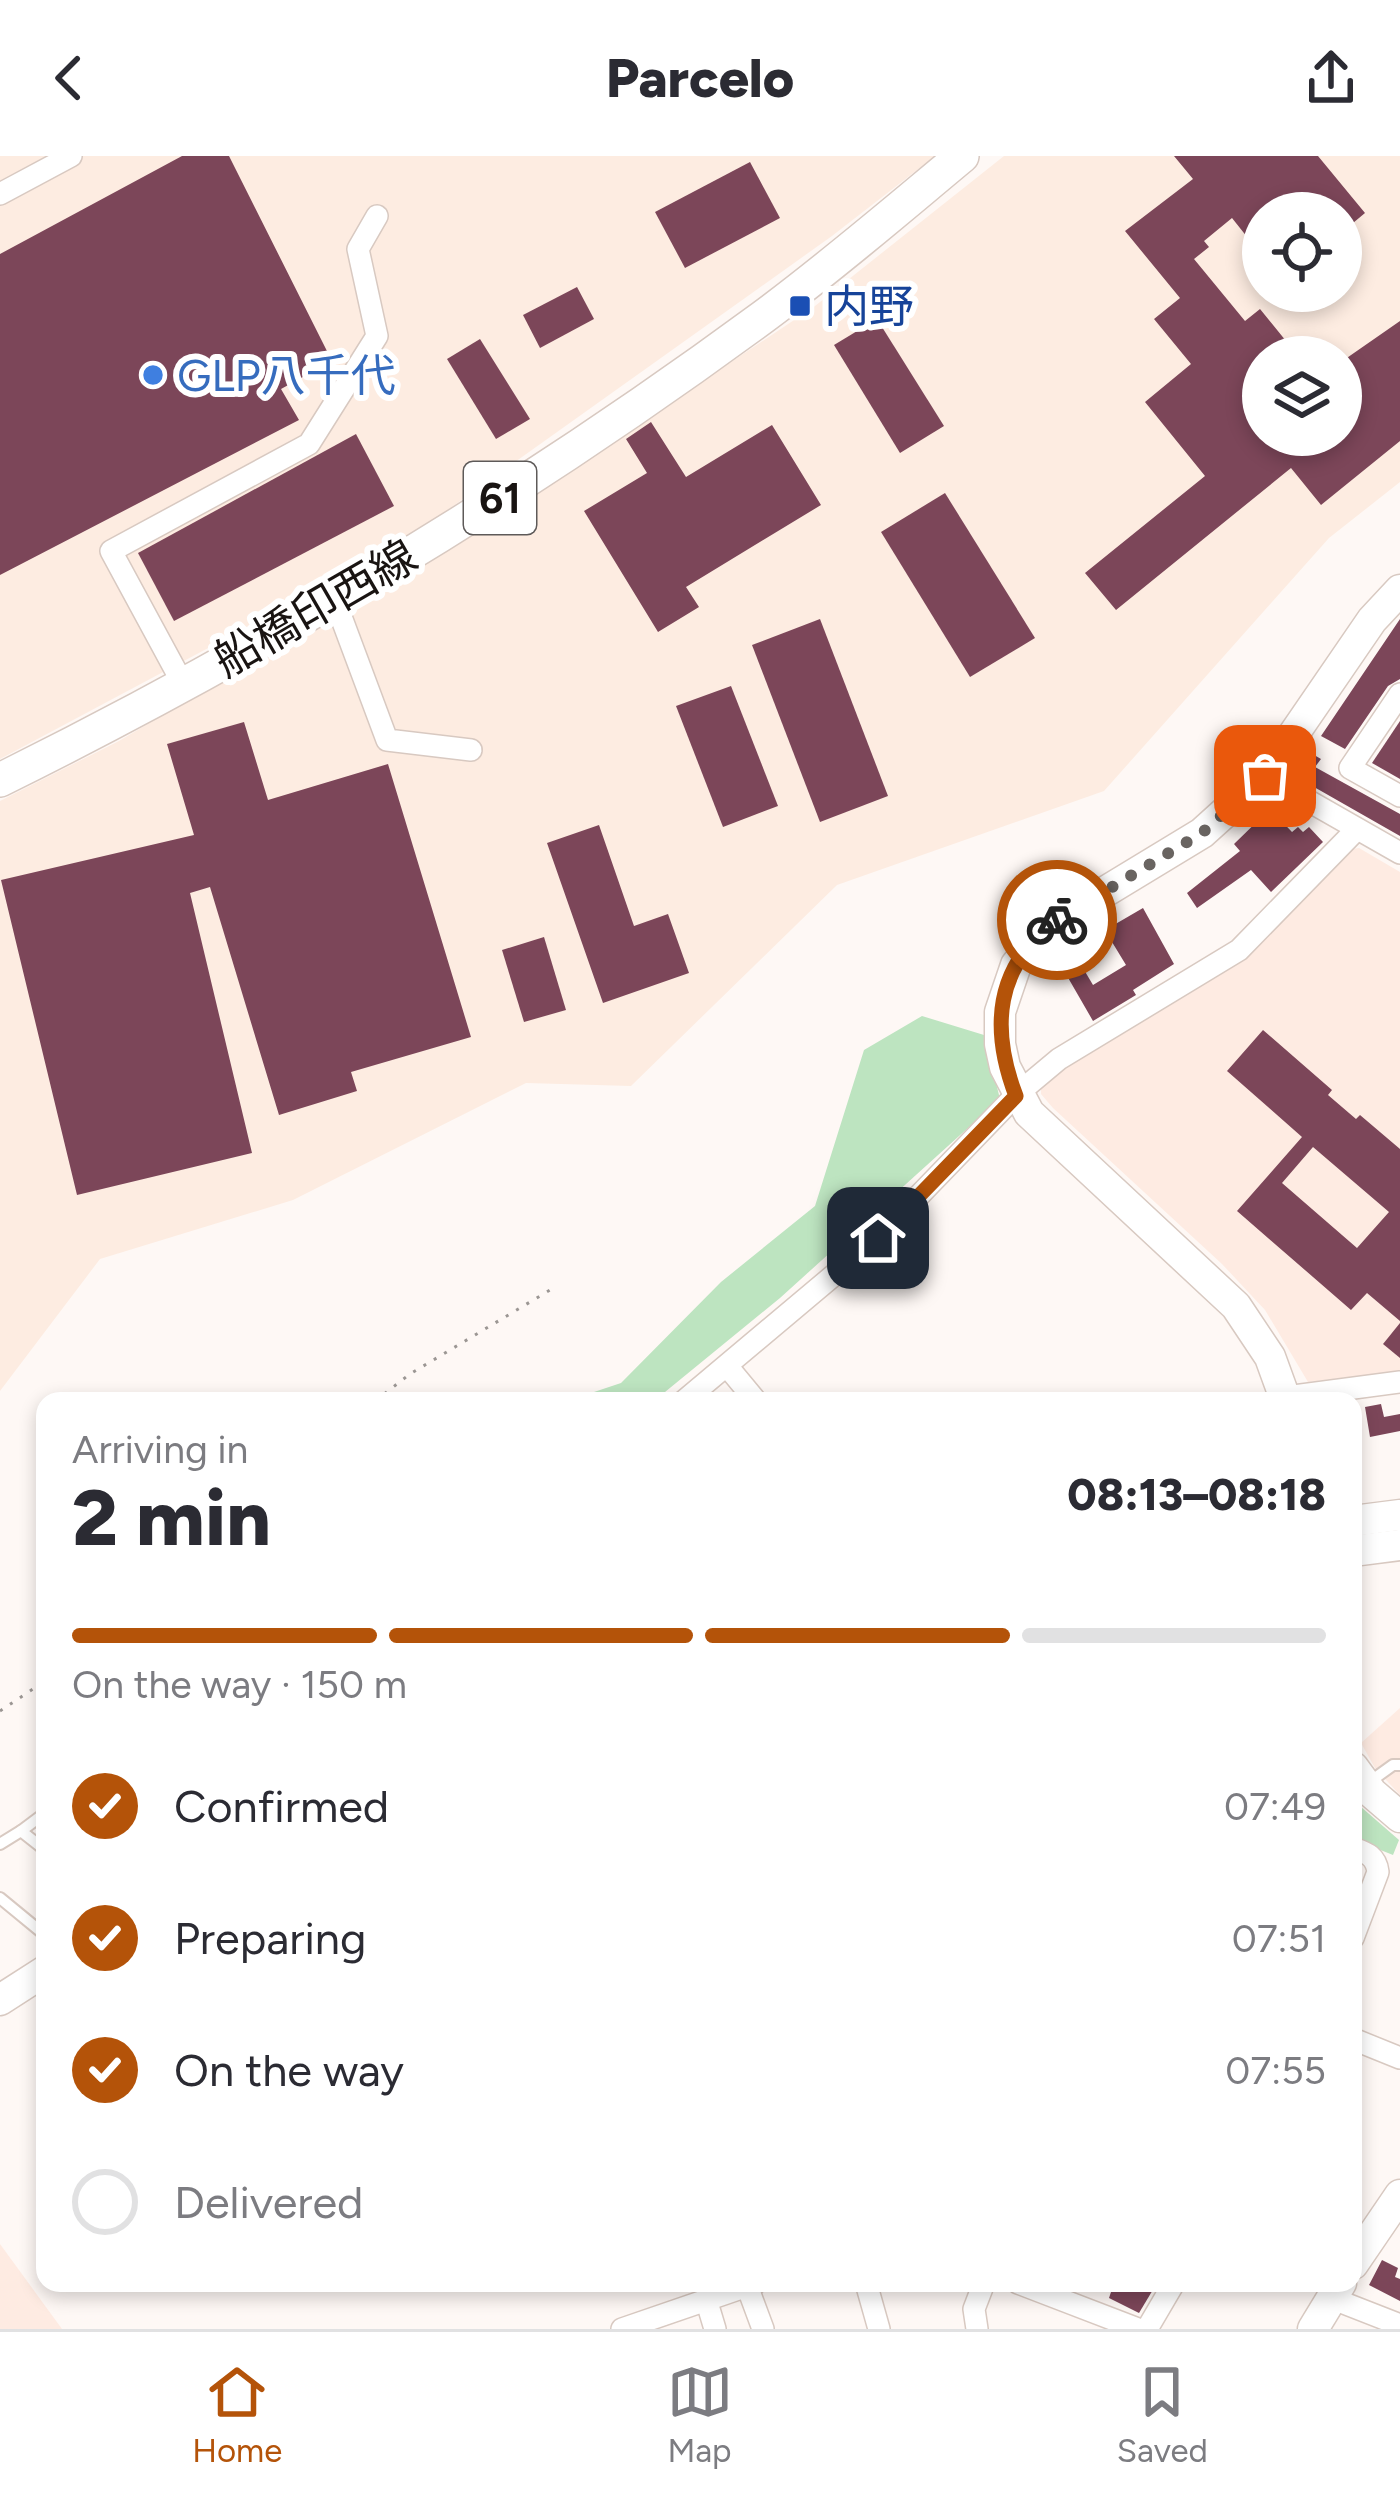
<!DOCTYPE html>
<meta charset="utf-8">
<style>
:root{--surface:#fff;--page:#f7f7f7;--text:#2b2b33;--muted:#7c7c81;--line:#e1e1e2;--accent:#b45309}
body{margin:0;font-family:Figtree,"Noto Sans JP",sans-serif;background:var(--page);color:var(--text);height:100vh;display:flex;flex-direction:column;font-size:45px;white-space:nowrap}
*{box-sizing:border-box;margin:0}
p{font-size:39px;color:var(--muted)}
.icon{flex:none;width:66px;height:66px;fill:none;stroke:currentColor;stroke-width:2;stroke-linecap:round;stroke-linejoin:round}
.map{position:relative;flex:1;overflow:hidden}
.panel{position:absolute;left:36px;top:1236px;width:1326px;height:900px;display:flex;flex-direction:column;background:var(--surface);border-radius:24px;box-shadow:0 6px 18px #0003}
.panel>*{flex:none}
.buttons{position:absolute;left:1242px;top:36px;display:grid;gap:24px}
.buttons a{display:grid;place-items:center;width:120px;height:120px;border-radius:50%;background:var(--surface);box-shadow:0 6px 18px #0003;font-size:60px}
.pin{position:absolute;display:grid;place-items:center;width:102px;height:102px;color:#fff;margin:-51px;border-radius:24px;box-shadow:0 6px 18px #0006}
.courier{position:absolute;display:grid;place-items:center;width:120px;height:120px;margin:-60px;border:9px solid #b45309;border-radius:50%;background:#fff;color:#222;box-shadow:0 3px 15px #0007}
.headline em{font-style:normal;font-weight:800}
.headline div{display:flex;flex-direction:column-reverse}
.headline{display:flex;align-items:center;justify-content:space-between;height:204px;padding:0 36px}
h1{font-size:78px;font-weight:800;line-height:90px}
.bar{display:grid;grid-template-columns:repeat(4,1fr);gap:18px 12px;align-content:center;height:144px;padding:0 36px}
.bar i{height:15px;border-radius:9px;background:var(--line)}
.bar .selected{background:var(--accent)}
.bar p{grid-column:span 4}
ol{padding:0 36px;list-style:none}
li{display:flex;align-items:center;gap:36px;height:132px}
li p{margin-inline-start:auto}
li .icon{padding:12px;border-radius:50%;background:var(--accent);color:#fff;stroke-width:4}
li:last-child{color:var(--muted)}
li i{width:66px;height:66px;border:6px solid var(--line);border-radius:50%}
header{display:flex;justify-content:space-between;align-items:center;height:156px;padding:0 36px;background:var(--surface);font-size:54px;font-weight:800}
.dock{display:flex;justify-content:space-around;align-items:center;height:168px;border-top:3px solid var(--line);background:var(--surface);font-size:33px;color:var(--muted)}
.dock a{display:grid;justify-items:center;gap:6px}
.dock .selected{color:var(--accent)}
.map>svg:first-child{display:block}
</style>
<header><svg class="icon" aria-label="back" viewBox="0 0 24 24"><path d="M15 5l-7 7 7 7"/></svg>Parcelo<svg class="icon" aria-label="share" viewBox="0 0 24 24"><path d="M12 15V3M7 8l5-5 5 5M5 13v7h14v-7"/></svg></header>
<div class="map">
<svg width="1400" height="2173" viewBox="0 0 1400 2173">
<rect width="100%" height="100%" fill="#fef8f5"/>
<g fill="#fdece1" fill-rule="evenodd">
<path d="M0,0H935L832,80L390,395L0,603Z"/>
<path d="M1004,0H1400V326L1329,382L1104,635L837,729L631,930L526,927L293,1044L100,1103L0,1235V645L119,585L523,345L815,150ZM1263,57H1341V135H1263ZM1263,201H1341V279H1263Z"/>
</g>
<g fill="#feebe2">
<path d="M1359,692L1400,716V1215L1308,1226L1265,1154L1222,1108L1053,952L1041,938V931L1061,913L1243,802L1352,693Z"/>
<path d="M1400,1552V1639L1375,1612L1361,1587Z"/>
<path d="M0,2088L62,2173H0Z"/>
</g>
<g fill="#bde4c0">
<path d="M922,860L984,879L1000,943L780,1142L654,1245H567L621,1227L721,1126L815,1050L864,894Z"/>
<path d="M1353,1644L1399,1684L1393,1699L1353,1683Z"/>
</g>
<g fill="#7c4659" fill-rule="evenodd">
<path d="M182,0H229L332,205L281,233L299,264L0,419V98Z"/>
<path d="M1174,0H1318L1365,57L1341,77V57H1263V101L1232,62L1204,85L1209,91L1194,103L1245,165L1260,153L1299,201H1263V279H1341V206L1400,165V285L1321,349L1291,312L1116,454L1085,417L1205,320L1145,246L1191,208L1154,163L1180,142L1125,75L1193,23Z"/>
<path d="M750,6L780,62L685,112L655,56Z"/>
<path d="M577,131L594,163L540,192L523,159Z"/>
<path d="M877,163L944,270L900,297L834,189Z"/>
<path d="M480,183L530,263L496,283L447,203Z"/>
<path d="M651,266L686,321L772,269L821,349L686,431L699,451L658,476L584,355L647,317L626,283Z"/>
<path d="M356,278L394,350L174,465L138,397Z"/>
<path d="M945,337L1035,482L970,521L881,376Z"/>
<path d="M820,463L888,640L820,666L752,489Z"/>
<path d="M1400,463V523L1388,530L1345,593L1321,580Z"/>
<path d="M731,530L778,650L723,671L676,550Z"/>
<path d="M1400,565V623L1372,607Z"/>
<path d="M244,566L268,644L388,608L471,881L351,916L357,935L279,959L210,731L190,737L252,997L77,1039L1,724L194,679L167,588Z"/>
<path d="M1309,596L1321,603L1315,611L1400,658V680L1293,619Z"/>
<path d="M1270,653L1292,676L1298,671L1303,676L1309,671L1323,686L1271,736L1251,714L1197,752L1187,737L1240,695L1234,688Z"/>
<path d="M599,669L634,770L668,758L689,817L603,847L547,687Z"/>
<path d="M1143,752L1174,808L1133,834L1136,839L1093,865L1059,806L1074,797L1093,829L1126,809L1112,786L1092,798L1081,781L1097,772L1100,777Z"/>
<path d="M544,781L566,854L524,866L502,794Z"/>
<path d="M1263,874L1332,934L1328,939L1356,963L1360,959L1400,993V1165L1367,1137L1351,1154L1237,1055L1302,981L1227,915ZM1313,991L1389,1056L1357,1092L1282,1027Z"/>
<path d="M1400,1167V1202L1383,1188Z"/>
<path d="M1381,1248L1384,1261L1400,1258V1275L1370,1281L1365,1251Z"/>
<path d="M1382,2104L1398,2112L1395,2121L1400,2123V2145L1369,2129Z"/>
<path d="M1114,2127H1157L1139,2157L1109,2142Z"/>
</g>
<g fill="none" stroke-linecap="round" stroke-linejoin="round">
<g stroke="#d8c9c1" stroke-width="14">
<g id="lane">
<path d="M1368,1627L1393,1609H1400"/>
<path d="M21,1675L45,1657"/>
<path d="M0,1688L21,1675L45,1694"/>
<path d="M0,1742L45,1779"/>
</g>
</g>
<g stroke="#d8c9c1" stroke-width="24">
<g id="street">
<path d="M0,38L71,0"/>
<path d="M334,442L387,584L471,594"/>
<path d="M183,528L111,395L309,288L377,180L358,93L377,60"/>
<path d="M1400,538L1350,612L1400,640"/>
<path d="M1265,620L1400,697"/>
<path d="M727,1210L756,1245"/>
<path d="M1286,1241L1400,1226"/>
<path d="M684,1245L878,1082L1016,939L1059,903L1239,794L1357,673"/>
<path d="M1353,1692C1367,1697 1376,1700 1378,1716L1353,1782"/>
<path d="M1353,1883L1400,1902"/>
<path d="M746,2127L763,2173"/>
<path d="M866,2127L879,2173"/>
<path d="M1018,2127L1138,2173"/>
<path d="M1331,2142L1400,2169"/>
<path d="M706,2143L715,2173"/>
<path d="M622,2173L756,2127"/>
<path d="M977,2173L974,2153L984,2127"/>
<path d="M1147,2173L1174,2127"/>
</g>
</g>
<g stroke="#d8c9c1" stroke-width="33">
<g id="secondary">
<path d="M1286,1245L1270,1201L1236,1150L1029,957L1005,911L1000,888V856L1016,809L1047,771L1202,677L1265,620L1372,464L1400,434"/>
<path d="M1353,1365L1400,1359"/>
<path d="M1353,1395L1400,1389"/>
<path d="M1353,1611L1372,1637L1400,1661"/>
<path d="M0,1844L45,1815"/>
<path d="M1353,2108L1400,2039"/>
<path d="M1313,2173L1341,2127"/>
</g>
</g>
<g stroke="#d8c9c1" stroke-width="36">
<path id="primary" d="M0,624C266,492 524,337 763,161C832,110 897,54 962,0"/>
</g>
<g stroke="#9b9693" stroke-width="3" stroke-dasharray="3 9" stroke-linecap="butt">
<path d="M375,1245L410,1218L555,1131"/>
<path d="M0,1555L45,1525"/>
</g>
<use href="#lane" stroke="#fff" stroke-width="10"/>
<use href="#street" stroke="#fff" stroke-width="21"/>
<use href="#secondary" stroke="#fff" stroke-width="30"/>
<use href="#primary" stroke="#fff" stroke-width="33"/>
</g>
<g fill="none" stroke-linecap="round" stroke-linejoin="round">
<path stroke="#696461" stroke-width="12" stroke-dasharray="0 21.6" d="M1057,764L1202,677L1265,620"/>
<path stroke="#b45309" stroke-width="15" d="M878,1082L1016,940C990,872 995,810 1057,764"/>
</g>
<rect fill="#1a4fb4" stroke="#fff" stroke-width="4.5" x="788" y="138" width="24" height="24" rx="6"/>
<circle fill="#3f7fe0" stroke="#fff" stroke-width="4.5" cx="153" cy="219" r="12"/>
<g text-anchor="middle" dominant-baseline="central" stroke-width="12" stroke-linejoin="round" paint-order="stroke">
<rect fill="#fff" stroke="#5e5a59" stroke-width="3" x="464" y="306" width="72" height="72" rx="9"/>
<g font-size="42" font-weight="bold" fill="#191412">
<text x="500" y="342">61</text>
</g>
<g font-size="45" fill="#164399" stroke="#fff" text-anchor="start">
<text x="824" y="150">内野</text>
</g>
<g font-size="45" fill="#366cbe" stroke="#fff" text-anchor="start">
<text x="177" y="219">GLP八千代</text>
</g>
<g font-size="45" fill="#191412" stroke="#fff">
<text transform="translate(315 452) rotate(-30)">船橋印西線</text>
</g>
</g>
</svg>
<div class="buttons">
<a><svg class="icon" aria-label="locate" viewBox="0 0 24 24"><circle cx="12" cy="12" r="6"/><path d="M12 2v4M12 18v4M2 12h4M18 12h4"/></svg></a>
<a><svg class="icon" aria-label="layers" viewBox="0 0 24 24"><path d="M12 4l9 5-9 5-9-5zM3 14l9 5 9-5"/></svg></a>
</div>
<div class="pin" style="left:1265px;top:620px;background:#ea580c"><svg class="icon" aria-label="bag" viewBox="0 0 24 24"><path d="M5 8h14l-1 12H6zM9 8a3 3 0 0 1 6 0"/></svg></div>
<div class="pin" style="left:878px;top:1082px;background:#1f2937"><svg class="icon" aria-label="home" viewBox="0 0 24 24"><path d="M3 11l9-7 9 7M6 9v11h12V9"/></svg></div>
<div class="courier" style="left:1057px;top:764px"><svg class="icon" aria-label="bike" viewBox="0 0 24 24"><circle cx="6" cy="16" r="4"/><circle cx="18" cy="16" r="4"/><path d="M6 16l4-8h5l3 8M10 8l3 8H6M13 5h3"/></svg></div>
<section class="panel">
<div class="headline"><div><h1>2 min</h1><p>Arriving in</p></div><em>08:13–08:18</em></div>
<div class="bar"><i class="selected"></i><i class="selected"></i><i class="selected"></i><i></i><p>On the way · 150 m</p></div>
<ol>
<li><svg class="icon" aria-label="check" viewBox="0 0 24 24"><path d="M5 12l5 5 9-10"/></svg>Confirmed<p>07:49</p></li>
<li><svg class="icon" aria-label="check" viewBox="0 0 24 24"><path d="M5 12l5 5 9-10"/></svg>Preparing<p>07:51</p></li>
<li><svg class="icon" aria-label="check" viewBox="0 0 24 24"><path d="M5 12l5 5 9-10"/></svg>On the way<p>07:55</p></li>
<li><i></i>Delivered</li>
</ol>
</section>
</div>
<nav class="dock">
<a class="selected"><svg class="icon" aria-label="home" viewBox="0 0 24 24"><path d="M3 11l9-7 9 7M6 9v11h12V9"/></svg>Home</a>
<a><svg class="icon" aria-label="map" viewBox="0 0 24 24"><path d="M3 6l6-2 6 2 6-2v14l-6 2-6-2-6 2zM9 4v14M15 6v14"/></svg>Map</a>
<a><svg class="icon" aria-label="saved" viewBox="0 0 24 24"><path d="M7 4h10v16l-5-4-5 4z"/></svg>Saved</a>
</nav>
